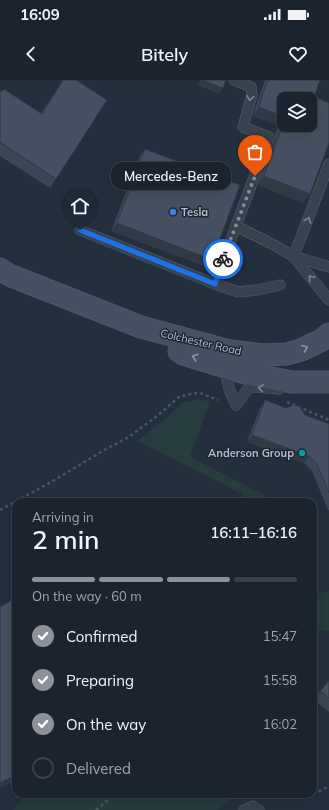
<!DOCTYPE html>
<meta charset="utf-8">
<style>
:root{--surface:#1b232e;--page:#282f3a;--text:#f1f3f6;--muted:#a0a4aa;--line:#39404a;--accent:#8c9099}
body{margin:0;font-family:Mulish,sans-serif;background:var(--page);color:var(--text);height:100vh;display:flex;flex-direction:column;font-size:15px;white-space:nowrap}
*{box-sizing:border-box;margin:0}
p{font-size:13px;color:var(--muted)}
.icon{flex:none;width:22px;height:22px;fill:none;stroke:currentColor;stroke-width:2;stroke-linecap:round;stroke-linejoin:round}
.map{position:relative;flex:1;overflow:hidden}
.drawer{position:absolute;left:12px;top:418px;width:305px;height:300px;display:flex;flex-direction:column;background:var(--surface);border-radius:12px;box-shadow:0 4px 16px #0002,0 0 0 1px var(--line)}
.drawer>*{flex:none}
.controls{position:absolute;left:277px;top:12px;display:grid;gap:8px}
.controls a{display:grid;place-items:center;width:40px;height:40px;border-radius:8px;background:var(--surface);box-shadow:0 4px 16px #0002,0 0 0 1px var(--line);font-size:20px}
.pin{position:absolute;display:grid;place-items:center;width:34px;height:34px;color:#fff;margin:-41px -17px;border-radius:50% 50% 50% 0;rotate:-45deg;box-shadow:0 0 4px #0007}
.pin .icon{rotate:45deg}
.courier{position:absolute;display:grid;place-items:center;width:40px;height:40px;margin:-20px;border:3px solid #1a73e8;border-radius:50%;background:#fff;color:#222;box-shadow:0 1px 5px #0007}
.bubble{position:absolute;height:28px;border-radius:12px;background:var(--surface);box-shadow:0 4px 16px #0002,0 0 0 1px var(--line);font-size:13px;font-weight:600;line-height:28px;text-align:center}
.head em{font-style:normal;font-weight:600}
.head div{display:flex;flex-direction:column-reverse}
.head{display:flex;align-items:center;justify-content:space-between;height:68px;padding:0 20px}
h1{font-size:26px;font-weight:600;line-height:30px}
.bar{display:grid;grid-template-columns:repeat(4,1fr);gap:6px 4px;align-content:center;height:48px;padding:0 20px}
.bar i{height:5px;border-radius:3px;background:var(--line)}
.bar .active{background:var(--accent)}
.bar p{grid-column:span 4}
ol{padding:0 20px;list-style:none}
li{display:flex;align-items:center;gap:12px;height:44px}
li p{margin-inline-start:auto}
li .icon{padding:4px;border-radius:50%;background:var(--accent);color:#fff;stroke-width:4}
li:last-child{color:var(--muted)}
li i{width:22px;height:22px;border:2px solid var(--line);border-radius:50%}
.status{display:flex;justify-content:space-between;align-items:center;height:28px;padding:0 20px;background:var(--surface);direction:ltr}
.status svg{height:11px;fill:currentColor}
header{display:flex;justify-content:space-between;align-items:center;height:52px;padding:0 20px;background:var(--surface);font-size:18px;font-weight:600}
.map>svg:first-child{display:block}
</style>
<div class="status"><b>16:09</b><svg viewBox="0 0 49 12"><path d="M0 12V9h3v3zM5 12V6h3v6zM10 12V3h3v9zM15 12V0h3v12zM26 1h20v11H26zM47 4h2v5h-2z"/></svg></div>
<header><svg class="icon" aria-label="back" viewBox="0 0 24 24"><path d="M15 5l-7 7 7 7"/></svg>Bitely<svg class="icon" aria-label="heart" viewBox="0 0 24 24"><path d="M12 20l-8-8c-3-5 5-10 8-4 3-6 11-1 8 4z"/></svg></header>
<div class="map">
<svg width="329" height="730" viewBox="0 0 329 730">
<rect width="100%" height="100%" fill="#242f3e"/>
<g fill="#263c3f">
<path d="M198,319L210,322L190,377L274,420L276,422H241L242,414L137,361L166,338L182,323Z"/>
<path d="M329,511V551L313,550V524L315,514Z"/>
<path d="M27,714H237L217,730H13Z"/>
</g>
<g fill="none" stroke-linecap="round" stroke-linejoin="round">
<g stroke="#565f6c" stroke-width="11">
<g id="lane">
<path d="M234,0L251,7L252,15L243,47L269,57L236,146"/>
<path d="M80,150L215,204"/>
<path d="M293,176L300,160L329,84"/>
<path d="M293,176L329,220"/>
<path d="M280,205L257,210L238,212L215,204L236,146L274,165L293,176L329,187"/>
<path d="M223,287L226,294L229,309L236,325"/>
<path d="M236,325L248,309L253,307L279,309"/>
<path d="M244,730L253,726L259,730"/>
</g>
</g>
<g stroke="#565f6c" stroke-width="23">
<g id="secondary">
<path d="M0,189L9,195L141,247L230,271L263,275L287,274L301,270L322,260L329,254"/>
<path d="M179,271L183,274L245,293L292,302H329"/>
</g>
</g>
<g stroke="#44595c" stroke-width="2.5" stroke-dasharray="3 3" stroke-linecap="butt">
<path d="M287,322L329,340"/>
<path d="M0,430L51,402L106,369L129,357L157,336L179,317L190,314L200,313L218,320"/>
<path d="M313,713L318,712L329,706"/>
<path d="M273,714L275,716L300,714"/>
<path d="M96,730L115,714"/>
</g>
<use href="#lane" stroke="#38414e" stroke-width="10"/>
<use href="#secondary" stroke="#465061" stroke-width="22"/>
</g>
<g fill="#3b4654">
<path d="M63,0L56,99L50,108L0,76V10L41,33Z"/>
<path d="M265,0H320L314,17L303,123L258,105L275,59V54L278,46L253,36L257,22Z"/>
<path d="M145,69L207,187L111,151L140,76Z"/>
<path d="M265,320L286,328L329,344V430H328L312,391L304,383L247,362L260,328Z"/>
<path d="M329,601V632L314,620L320,611Z"/>
</g>
<g fill="#303945">
<path d="M200,0H202L223,8L219,14L197,5Z"/>
<path d="M259,27L284,37L278,46L253,36Z"/>
<path d="M264,96L310,114L303,123L258,105Z"/>
<path d="M117,143L212,180L207,187L111,151Z"/>
<path d="M252,355L309,376L304,383L247,362Z"/>
<path d="M16,695V700L0,709V703Z"/>
</g>
<g fill="#455162" stroke="#303945">
<path d="M63,0H76L107,20L56,99L0,62V10L2,12L4,9L42,34Z"/>
<path d="M202,0H226L223,8Z"/>
<path d="M268,0H320L314,17L329,23V63L310,114L264,96L281,50V45L284,37V45H310V19H284V37L259,27L263,13Z"/>
<path d="M145,69L240,105L212,180L117,143Z"/>
<path d="M265,320L286,328L295,325L300,327L305,335L329,344V413L317,384L309,376L252,355Z"/>
<path d="M16,518V695L0,703V527Z"/>
<path d="M329,601V618L320,611Z"/>
</g>
<defs><path id="oneway-chevron" d="M-2-3.5L2.5 0L-2 3.5" fill="none" stroke-width="1.6" stroke-linecap="round" stroke-linejoin="round"/></defs>
<g stroke="#7c8592">
<use href="#oneway-chevron" transform="translate(250 18) rotate(99)"/>
<use href="#oneway-chevron" transform="translate(308 140) rotate(-69)"/>
<use href="#oneway-chevron" transform="translate(311 198) rotate(-131)"/>
<use href="#oneway-chevron" transform="translate(261 308) rotate(-172)"/>
</g>
<g stroke="#8e96a5">
<use href="#oneway-chevron" transform="translate(305 268) rotate(-23)"/>
<use href="#oneway-chevron" transform="translate(195 277) rotate(-162)"/>
</g>
<g fill="none" stroke-linecap="round" stroke-linejoin="round">
<path stroke="#828b98" stroke-width="4" stroke-dasharray="0 7.2" d="M223,179L255,96"/>
<path stroke="#1a73e8" stroke-width="5" d="M80,150L215,204L223,179"/>
</g>
<circle fill="#3f7fe0" stroke="#1d2633" stroke-width="1.5" cx="173" cy="132" r="4"/>
<circle fill="#0f9aa8" stroke="#1d2633" stroke-width="1.5" cx="302" cy="373" r="4"/>
<g text-anchor="middle" dominant-baseline="central" stroke-width="3" stroke-linejoin="round" paint-order="stroke">
<g font-size="11" font-weight="bold" fill="#b4bcc9" stroke="#1d2633" text-anchor="start">
<text x="181" y="132">Tesla</text>
<text x="294" y="373" text-anchor="end">Anderson Group</text>
</g>
<g font-size="11" fill="#b4bcc9" stroke="#1d2633">
<text transform="translate(201 262) rotate(13)">Colchester Road</text>
</g>
</g>
</svg>
<div class="controls">
<a><svg class="icon" aria-label="layers" viewBox="0 0 24 24"><path d="M12 4l9 5-9 5-9-5zM3 14l9 5 9-5"/></svg></a>
</div>
<div class="pin" style="left:255px;top:96px;background:#ea580c"><svg class="icon" aria-label="bag" viewBox="0 0 24 24"><path d="M5 8h14l-1 12H6zM9 8a3 3 0 0 1 6 0"/></svg></div>
<div class="pin" style="left:80px;top:150px;background:#1f2937"><svg class="icon" aria-label="home" viewBox="0 0 24 24"><path d="M3 11l9-7 9 7M6 9v11h12V9"/></svg></div>
<div class="courier" style="left:223px;top:179px"><svg class="icon" aria-label="bike" viewBox="0 0 24 24"><circle cx="6" cy="16" r="4"/><circle cx="18" cy="16" r="4"/><path d="M6 16l4-8h5l3 8M10 8l3 8H6M13 5h3"/></svg></div>
<div class="bubble" style="left:111px;top:82px;width:120px">Mercedes-Benz</div>
<section class="drawer">
<div class="head"><div><h1>2 min</h1><p>Arriving in</p></div><em>16:11–16:16</em></div>
<div class="bar"><i class="active"></i><i class="active"></i><i class="active"></i><i></i><p>On the way · 60 m</p></div>
<ol>
<li><svg class="icon" aria-label="check" viewBox="0 0 24 24"><path d="M5 12l5 5 9-10"/></svg>Confirmed<p>15:47</p></li>
<li><svg class="icon" aria-label="check" viewBox="0 0 24 24"><path d="M5 12l5 5 9-10"/></svg>Preparing<p>15:58</p></li>
<li><svg class="icon" aria-label="check" viewBox="0 0 24 24"><path d="M5 12l5 5 9-10"/></svg>On the way<p>16:02</p></li>
<li><i></i>Delivered</li>
</ol>
</section>
</div>
